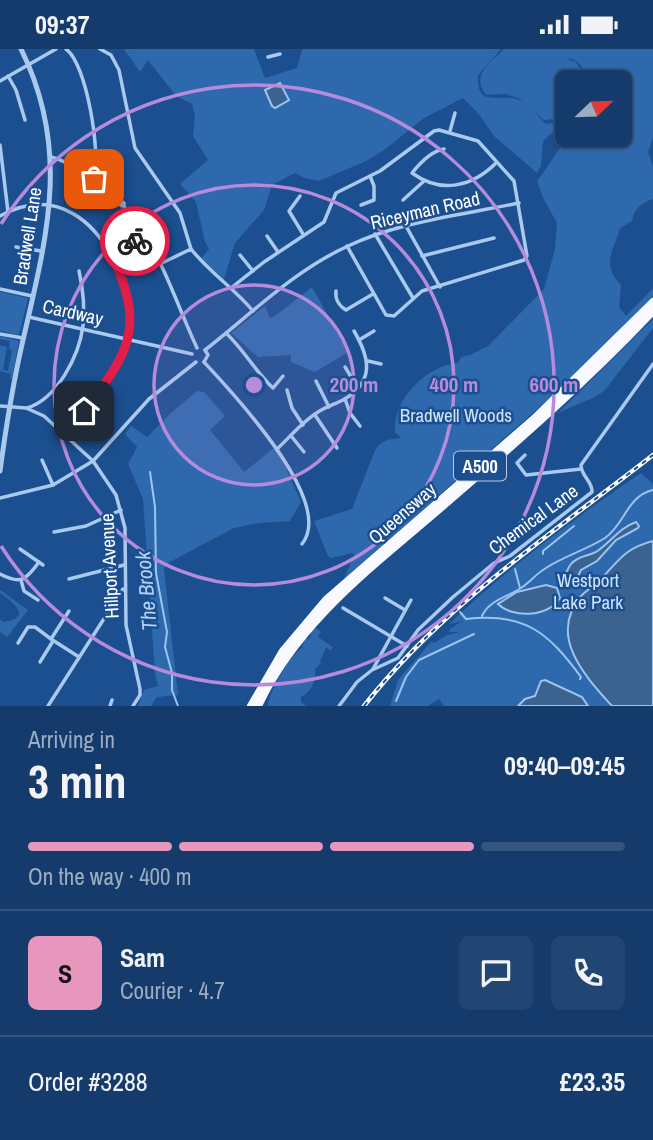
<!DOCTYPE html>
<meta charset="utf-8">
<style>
:root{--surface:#143b6b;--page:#214673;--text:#f1f3f6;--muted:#9dadc1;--line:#33557e;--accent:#e797bd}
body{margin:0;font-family:"Archivo Narrow",sans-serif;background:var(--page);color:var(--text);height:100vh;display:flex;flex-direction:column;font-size:26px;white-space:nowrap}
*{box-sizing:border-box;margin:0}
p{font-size:23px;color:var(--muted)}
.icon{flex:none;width:38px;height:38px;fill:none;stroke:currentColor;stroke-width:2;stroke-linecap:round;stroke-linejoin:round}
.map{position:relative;height:657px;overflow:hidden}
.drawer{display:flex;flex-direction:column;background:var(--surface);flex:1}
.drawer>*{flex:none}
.needle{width:46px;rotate:67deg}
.buttons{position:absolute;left:555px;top:21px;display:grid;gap:14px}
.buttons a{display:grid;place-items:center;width:77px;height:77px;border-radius:10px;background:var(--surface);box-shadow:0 2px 5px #0004,0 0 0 2px var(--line);font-size:35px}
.pin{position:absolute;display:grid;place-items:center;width:60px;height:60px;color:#fff;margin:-30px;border-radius:14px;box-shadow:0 4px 10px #0006}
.courier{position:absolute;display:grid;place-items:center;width:70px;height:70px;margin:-35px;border:5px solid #e11d48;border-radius:50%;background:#fff;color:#222;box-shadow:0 2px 9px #0007}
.overview em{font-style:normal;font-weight:700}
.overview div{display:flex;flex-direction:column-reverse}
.overview{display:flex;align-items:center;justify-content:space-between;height:119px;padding:0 28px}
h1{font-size:46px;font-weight:700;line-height:52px}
.bar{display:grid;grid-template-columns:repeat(4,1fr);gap:10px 7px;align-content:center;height:84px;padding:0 28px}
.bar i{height:9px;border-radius:5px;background:var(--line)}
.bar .current{background:var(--accent)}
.bar p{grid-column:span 4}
.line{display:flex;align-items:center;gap:18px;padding:0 28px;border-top:2px solid var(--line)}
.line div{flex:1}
.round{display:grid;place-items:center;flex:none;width:74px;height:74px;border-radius:10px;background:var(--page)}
.status{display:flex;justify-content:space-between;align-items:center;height:49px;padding:0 35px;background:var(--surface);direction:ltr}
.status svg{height:19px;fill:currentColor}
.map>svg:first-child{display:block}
</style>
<div class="status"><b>09:37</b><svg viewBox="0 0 49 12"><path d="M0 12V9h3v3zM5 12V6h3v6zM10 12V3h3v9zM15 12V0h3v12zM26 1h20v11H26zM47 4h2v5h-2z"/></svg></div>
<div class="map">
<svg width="653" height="657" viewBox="0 0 653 657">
<rect width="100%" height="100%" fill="#1b4f8f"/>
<g fill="#2e69ad">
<path d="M124,0H254L265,29L297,19L302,0H501L478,26C476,62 501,42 521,52C530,57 539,68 546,75L567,71L543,92L541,117L537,124L494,87L478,64L463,49L424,69L383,102L364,113L319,132L305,129L295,124L272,136L264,161L235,194L224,230L201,210L209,200L205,193L196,153L180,135L208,111L193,87L195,67L192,55L176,47L148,11L140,23Z"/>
<path d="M504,0H653V89L648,103L653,117V150C641,154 634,160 632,172L620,179C613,203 601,215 621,236L619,258L626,267L653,239V247L552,347L344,530L354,506L352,504L331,509L328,507L314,472L352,460L375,401C384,389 389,391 401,389L395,383C392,351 427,316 458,314L461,308L470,306L488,297L544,240L555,200L557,174L543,149L537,132C549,117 557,100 571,86H620V33H584C585,20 582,14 570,9L569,11L576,13L582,23L580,33H567V69L544,71L518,49L506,45L486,46C470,26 491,13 504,0Z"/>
<path d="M312,238L348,303L315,323L291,313V306L258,308L231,284L265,257L270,269L275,267Z"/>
<path d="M0,243L28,249L19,286L0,282Z"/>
<path d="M653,270V279L605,341L597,347L558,364Z"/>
<path d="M0,287L19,292L12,330H10L11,325L0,322V296L7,298L3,321L8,322L12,301L9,300L10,292L0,290Z"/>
<path d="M197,342L204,343L225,367L210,381L244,423L274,399L285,417L301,453L290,472L259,474L234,479L168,514L164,519L178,646L157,648L151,657H138L144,641L158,637L155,625L143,450L128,415L137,398L125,385L131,377L147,388L172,363Z"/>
<path d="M641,424L653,435V657H444L439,650L428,657H390L398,631L431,593L434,594L447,586L459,583H449L450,580L462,572L449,575C507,519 574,470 641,424Z"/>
<path d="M0,541L28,561L7,588L0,583V570L3,573C34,569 13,553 0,544Z"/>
<path d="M316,579L321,583L318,588L333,598L331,601L326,599L320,612L321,614L315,620C316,632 312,642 301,648V653L306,657H268C269,643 290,606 302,599L305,590L310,589L312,581Z"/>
</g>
<g fill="#3c6290" stroke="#9cc4f0" stroke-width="2">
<path d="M280,34L289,51L275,59L272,57L265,41Z"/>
<path d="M636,473L639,477L638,479L616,491L597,512L581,521L575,533L561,538L559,535L561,528C568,524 567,520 571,515C577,507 588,507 596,503C610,494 619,479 636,473Z"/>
<path d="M653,492V657H612C584,626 547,586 582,546C587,541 594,537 599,532C619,512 623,500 653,492Z"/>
<path d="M546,536L557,539L560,549C547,569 512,569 498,555L517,543Z"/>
<path d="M545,631L582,648L588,657H518L525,650L535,647L541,632Z"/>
</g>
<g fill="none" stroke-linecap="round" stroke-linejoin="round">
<g stroke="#9cc4f0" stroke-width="2">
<path d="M150,423L155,458L156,524L167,583L165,598L172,624V641L178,657"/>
<path d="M543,505V502L574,477"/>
<path d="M515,520L520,539"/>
<path d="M460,563L466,570C524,563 548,583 581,628L580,630"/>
<path d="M482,567C489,551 508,548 521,539C530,533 537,524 546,519C564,507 586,501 605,489C625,475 627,447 653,441"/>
<path d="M396,652L406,628L419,611L474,585"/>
</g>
<g stroke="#a9c9ee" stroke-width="3.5">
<path d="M66,0C87,15 101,105 94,130"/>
<path d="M100,0L111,6L119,21L135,99L180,164L191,200"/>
<path d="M268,8L280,5"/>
<path d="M8,27L16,41L25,71"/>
<path d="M0,32L56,0"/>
<path d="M450,82L455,64"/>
<path d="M0,96L8,163"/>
<path d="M444,100C431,102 420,114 412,124C441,145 472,138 496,114"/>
<path d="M51,108C64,111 74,118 85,124C151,166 166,232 197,299"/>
<path d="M300,147L289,162L303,185"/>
<path d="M403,151L424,132"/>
<path d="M361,156L374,151V137L370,127"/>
<path d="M0,167C57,136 99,173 120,225C127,245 133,267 130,288C124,321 87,359 65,385"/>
<path d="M406,177L440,238"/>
<path d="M375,185L413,249"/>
<path d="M267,187L278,203"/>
<path d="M16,198L41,202"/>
<path d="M111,204L146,185"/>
<path d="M240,206L253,222"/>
<path d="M422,207L494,189"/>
<path d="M160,215L191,200C210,224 234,239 253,262"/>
<path d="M231,239L264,213L324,173L336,144L380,122L434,82L439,81L478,92L514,132L527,207L524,211L422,242L394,267L386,266L347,197"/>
<path d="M0,240L32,247"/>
<path d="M336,242C335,250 339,257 346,261L373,245"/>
<path d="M29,268L192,305"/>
<path d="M226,284C244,301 255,322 273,339L283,327"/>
<path d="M0,285L23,289"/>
<path d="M359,291L374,282"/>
<path d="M205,301C251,265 295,221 348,197C401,172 462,166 519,154"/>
<path d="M368,312L381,315"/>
<path d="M204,313C232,343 336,453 302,495"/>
<path d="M204,313L208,306L205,301"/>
<path d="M345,318L358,339"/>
<path d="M316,332L329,358"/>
<path d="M287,341L292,359L303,376"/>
<path d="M345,350L350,364L360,377"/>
<path d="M0,357L26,359L44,367L93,412L116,446L125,479L126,576L140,640V646L133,657"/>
<path d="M27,359C57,350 79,307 83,277C85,259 83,240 79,222"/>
<path d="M315,366L337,399"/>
<path d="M292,388L304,403"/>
<path d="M277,400C290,388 303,372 318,363C326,358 335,355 343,351C375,333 370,309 354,282"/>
<path d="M525,406L517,414L526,426L581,420"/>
<path d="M42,411L53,436"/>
<path d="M0,449L53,436L93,412L149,350L196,313"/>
<path d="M54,483L86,477L121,461"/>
<path d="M20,500L43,516"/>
<path d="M0,525C21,536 26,531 39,513"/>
<path d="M69,530L124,516"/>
<path d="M21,531L24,542L38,551"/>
<path d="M385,549L405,561"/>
<path d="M343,559L407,597"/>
<path d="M69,562L51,590L79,608"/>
<path d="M18,594L28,578H35L51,590"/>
<path d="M40,613L53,592"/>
<path d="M373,620L411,551"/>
<path d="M48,657L123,540"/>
<path d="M110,657L112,651"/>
<path d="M339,657L357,633L372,621L398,609L418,581L453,548L494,514L510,507L592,443C593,433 581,427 581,416L653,315"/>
</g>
<path stroke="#a9c9ee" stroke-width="5" d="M0,422C6,378 13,334 23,291C47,187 71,101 21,0"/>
<g stroke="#f8faff" stroke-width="8">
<path d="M251,657L283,602L326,551L535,369L653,253"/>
<path d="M258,657C298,571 376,515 445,455C517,393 588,331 653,262"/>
</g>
<g stroke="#fff" stroke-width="4.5">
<path id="rail" d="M364,657C444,555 552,485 653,406"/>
</g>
<use href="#rail" stroke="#1b4f8f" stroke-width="2" stroke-dasharray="5" stroke-linecap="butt"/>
</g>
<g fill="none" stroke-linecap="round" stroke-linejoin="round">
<path stroke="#afc1d8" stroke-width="7" stroke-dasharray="0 12.6" d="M94,130C115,146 132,163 146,185L135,192"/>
<path stroke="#e11d48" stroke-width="9" d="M84,362C130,303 146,277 111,205L135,192"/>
</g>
<circle cx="254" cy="336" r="100" fill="#b68bdc" fill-opacity=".12"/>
<g fill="none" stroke="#b68bdc" stroke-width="3.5">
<circle cx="254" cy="336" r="100"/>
<circle cx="254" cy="336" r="200"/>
<path d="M1 175A300 300 0 1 1 1 497"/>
</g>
<g text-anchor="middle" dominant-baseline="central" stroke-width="5" stroke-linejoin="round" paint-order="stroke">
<rect fill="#1b4f8f" stroke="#bbcadd" stroke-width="2" x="454" y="402.5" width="52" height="29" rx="5"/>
<g font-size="18" font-weight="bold" fill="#fff">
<text x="480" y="417">A500</text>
</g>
<g font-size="19" fill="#fff" stroke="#1b4f8f">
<text transform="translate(425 161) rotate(-13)">Riceyman Road</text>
<text transform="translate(27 187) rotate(-81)">Bradwell Lane</text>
<text transform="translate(73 263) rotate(13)">Cardway</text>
<text transform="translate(402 464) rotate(-41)">Queensway</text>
<text transform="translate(533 470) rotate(-36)">Chemical Lane</text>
<text transform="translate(109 517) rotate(-93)">Hillport Avenue</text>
</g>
<g font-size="19" fill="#cfe3fa" stroke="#1b4f8f">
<text x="456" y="366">Bradwell Woods</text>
<text x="588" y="531">Westport<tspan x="588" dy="22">Lake Park</tspan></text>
</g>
<g font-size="21" font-style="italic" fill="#b5d3f5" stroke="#1b4f8f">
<text transform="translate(146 542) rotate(-95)">The Brook</text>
</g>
</g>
<circle cx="254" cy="336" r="10" fill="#b68bdc" stroke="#1b4f8f" stroke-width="3.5"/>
<g font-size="21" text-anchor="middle" font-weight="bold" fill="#b68bdc" stroke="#1b4f8f" stroke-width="5" stroke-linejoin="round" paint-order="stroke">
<text x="354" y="343">200 m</text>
<text x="454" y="343">400 m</text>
<text x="554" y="343">600 m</text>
</g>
</svg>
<div class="buttons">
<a><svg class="needle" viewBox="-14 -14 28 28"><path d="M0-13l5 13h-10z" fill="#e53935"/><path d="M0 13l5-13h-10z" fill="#9dadc1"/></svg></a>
</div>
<div class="pin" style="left:94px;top:130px;background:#ea580c"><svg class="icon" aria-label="bag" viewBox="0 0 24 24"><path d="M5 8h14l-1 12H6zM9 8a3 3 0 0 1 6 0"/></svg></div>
<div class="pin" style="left:84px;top:362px;background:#1f2937"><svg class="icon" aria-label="home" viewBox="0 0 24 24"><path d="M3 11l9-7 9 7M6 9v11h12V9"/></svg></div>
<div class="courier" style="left:135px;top:192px"><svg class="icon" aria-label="bike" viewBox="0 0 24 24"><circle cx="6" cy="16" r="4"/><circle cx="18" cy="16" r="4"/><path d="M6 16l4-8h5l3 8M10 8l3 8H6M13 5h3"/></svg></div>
</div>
<section class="drawer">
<div class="overview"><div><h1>3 min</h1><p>Arriving in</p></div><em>09:40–09:45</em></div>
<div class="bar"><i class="current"></i><i class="current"></i><i class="current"></i><i></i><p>On the way · 400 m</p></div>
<div class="line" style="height:126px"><b class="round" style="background:var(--accent);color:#111">S</b><div><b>Sam</b><p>Courier · 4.7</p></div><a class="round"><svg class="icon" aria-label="chat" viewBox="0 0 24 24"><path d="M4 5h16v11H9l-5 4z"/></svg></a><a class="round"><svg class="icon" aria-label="phone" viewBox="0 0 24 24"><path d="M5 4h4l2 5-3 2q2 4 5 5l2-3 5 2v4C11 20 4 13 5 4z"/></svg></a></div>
<div class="line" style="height:91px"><div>Order #3288</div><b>£23.35</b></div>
</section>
